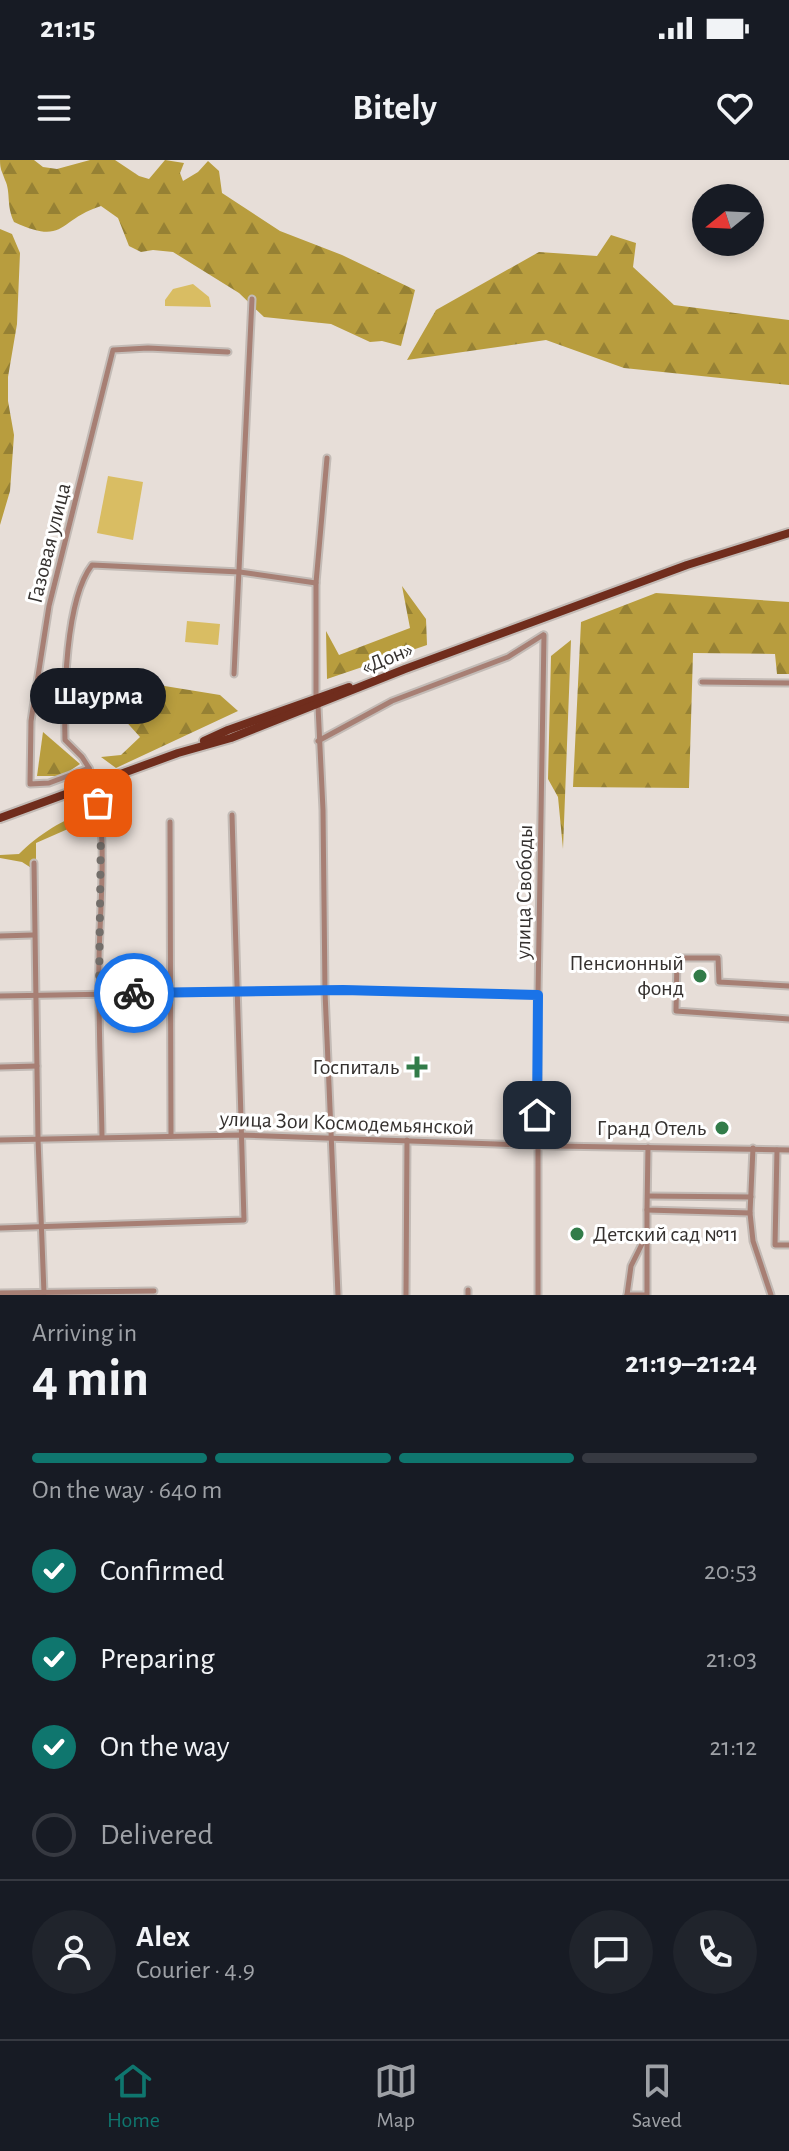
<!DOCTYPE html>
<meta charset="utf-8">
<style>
:root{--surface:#171b24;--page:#20242c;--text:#f1f3f6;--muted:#9ea1a6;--line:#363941;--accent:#0f766e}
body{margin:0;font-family:"Alegreya Sans",sans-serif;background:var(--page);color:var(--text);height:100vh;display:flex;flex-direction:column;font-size:30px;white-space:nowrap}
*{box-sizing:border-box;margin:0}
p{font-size:26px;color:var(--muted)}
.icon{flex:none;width:44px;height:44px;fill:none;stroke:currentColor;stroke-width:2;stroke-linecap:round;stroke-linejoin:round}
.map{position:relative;height:1135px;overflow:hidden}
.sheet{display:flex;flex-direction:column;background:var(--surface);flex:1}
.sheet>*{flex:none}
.needle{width:52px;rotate:252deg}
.fabs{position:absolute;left:692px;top:24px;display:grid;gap:16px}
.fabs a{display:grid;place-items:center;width:72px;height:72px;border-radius:50%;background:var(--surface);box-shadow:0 4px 12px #0003;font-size:40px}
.pin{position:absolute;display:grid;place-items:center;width:68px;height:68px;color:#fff;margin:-34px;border-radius:16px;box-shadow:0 4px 12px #0006}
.courier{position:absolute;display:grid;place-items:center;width:80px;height:80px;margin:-40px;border:6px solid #1a73e8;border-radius:50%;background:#fff;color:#222;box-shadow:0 2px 10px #0007}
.bubble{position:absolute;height:56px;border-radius:28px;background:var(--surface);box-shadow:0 4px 12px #0003;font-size:26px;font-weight:700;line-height:56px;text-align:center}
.summary em{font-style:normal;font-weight:700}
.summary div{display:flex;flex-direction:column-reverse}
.summary{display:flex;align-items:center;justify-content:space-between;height:136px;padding:0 32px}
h1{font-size:52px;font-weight:700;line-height:60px}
.bar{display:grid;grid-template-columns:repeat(4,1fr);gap:12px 8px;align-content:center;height:96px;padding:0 32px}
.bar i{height:10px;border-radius:6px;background:var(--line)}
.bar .active{background:var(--accent)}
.bar p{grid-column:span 4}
.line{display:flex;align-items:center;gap:20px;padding:0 32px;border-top:2px solid var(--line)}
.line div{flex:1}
.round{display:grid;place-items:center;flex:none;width:84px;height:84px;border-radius:42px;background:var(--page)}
ol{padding:0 32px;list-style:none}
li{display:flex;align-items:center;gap:24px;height:88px}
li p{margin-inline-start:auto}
li .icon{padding:8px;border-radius:50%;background:var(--accent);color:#fff;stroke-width:4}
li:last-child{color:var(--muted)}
li i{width:44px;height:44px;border:4px solid var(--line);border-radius:50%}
.status{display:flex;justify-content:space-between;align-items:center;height:56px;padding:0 40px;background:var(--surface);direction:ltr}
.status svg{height:22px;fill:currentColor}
header{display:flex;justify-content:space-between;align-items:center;height:104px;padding:0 32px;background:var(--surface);font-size:36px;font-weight:700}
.tab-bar{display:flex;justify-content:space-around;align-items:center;height:112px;border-top:2px solid var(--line);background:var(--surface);font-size:22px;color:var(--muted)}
.tab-bar a{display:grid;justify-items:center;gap:4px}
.tab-bar .active{color:var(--accent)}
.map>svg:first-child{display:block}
</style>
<div class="status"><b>21:15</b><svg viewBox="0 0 49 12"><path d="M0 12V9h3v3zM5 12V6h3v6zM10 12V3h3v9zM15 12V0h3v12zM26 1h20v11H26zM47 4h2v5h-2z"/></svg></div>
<header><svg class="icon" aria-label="menu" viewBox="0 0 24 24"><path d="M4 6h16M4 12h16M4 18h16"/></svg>Bitely<svg class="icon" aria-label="heart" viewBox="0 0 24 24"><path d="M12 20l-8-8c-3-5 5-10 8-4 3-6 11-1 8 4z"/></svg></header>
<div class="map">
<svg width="789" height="1135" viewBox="0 0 789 1135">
<defs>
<pattern id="forest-firs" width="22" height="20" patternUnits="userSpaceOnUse" patternTransform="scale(2)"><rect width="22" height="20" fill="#b89d3e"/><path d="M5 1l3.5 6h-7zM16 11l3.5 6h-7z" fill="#968134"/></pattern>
</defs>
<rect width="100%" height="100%" fill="#e7ded8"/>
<g fill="#d9bd63">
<path d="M193,124L209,137L211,147L165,146V140L173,129Z"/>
<path d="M108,316L143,322L133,380L97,373Z"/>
<path d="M187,461L220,464L218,485L185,482Z"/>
</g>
<g fill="url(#forest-firs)">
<path d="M0,0H34L43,7L57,9L90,0H115L139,16L149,19L165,0L184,3L180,13L183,21L198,12L208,1L219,11L222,33L280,71L342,95L415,130L401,186L382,181L370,182L331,164L264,157L239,133L173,92L153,90L141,92L129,86L118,58L101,46C57,60 66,86 14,62C6,45 11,32 5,20C2,11 0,10 0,0Z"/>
<path d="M0,69L12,74L20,93L17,164L8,217V241L14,275L10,331L0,365Z"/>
<path d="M611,75L636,83L633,107L674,145L789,160V225L624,208L546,180L407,200L436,150L539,92L597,96Z"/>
<path d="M402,426L426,459L427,485L327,519L326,471L339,495L410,468Z"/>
<path d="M656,433L789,442V514H777L775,494L693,493L689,628L573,627L581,462Z"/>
<path d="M571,480L563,689L558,637L548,619L551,496Z"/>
<path d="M140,522L220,535L238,551L116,608L101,597L121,595L140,577L112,546Z"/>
<path d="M43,572L80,604L62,616H37Z"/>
<path d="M90,651L91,675L77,665L36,683V711L22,702L0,698V695L19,694C38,675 64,658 90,651Z"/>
</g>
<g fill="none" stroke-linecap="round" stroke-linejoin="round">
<g stroke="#c3bbb6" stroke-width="9">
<g id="minor">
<path d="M234,514L252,139"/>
<path d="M702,522L789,523"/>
<path d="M316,538V423L327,298"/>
<path d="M318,546L323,650L325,832L338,1135"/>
<path d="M318,581L392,541L508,497L543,475"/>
<path d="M89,608L82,597L65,580C64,536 65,440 92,405L240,412L316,423"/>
<path d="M170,662L171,976"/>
<path d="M34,703L38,979L44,1133"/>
<path d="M0,776L33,775"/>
<path d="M789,826L719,822L718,798H677L676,851L789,859"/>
<path d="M0,836L343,830L538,835"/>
<path d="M0,907L37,906"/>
<path d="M102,976C101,916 98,857 99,798C100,742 110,660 89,608L49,623L30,624L31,561L49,446L113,190L148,188L228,192"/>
<path d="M0,980L240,975L555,986L789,990"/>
<path d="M648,987L647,1050L750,1053L753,988"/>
<path d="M777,990L775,1085H789"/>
<path d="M648,1036L751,1037"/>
<path d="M750,1053L753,1081L771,1135"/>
<path d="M0,1068L244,1060L232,655"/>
<path d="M468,1130V1135"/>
<path d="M0,1133L154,1131"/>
<path d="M406,1135L407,980"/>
<path d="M538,1135V835L544,475"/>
<path d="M627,1135L631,1106L647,1074V1050"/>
<path d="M627,1135H647V1075"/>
</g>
</g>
<g stroke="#c3bbb6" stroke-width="12">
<g id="primary">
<path d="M204,581L228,570L349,527"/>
<path d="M0,658L178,593L231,578L405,509L687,405L789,373"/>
</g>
</g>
<use href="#minor" stroke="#a77f74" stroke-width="5"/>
<use href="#primary" stroke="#702d1d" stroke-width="8"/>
</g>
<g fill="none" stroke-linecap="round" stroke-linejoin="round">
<path stroke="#736e6a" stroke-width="8" stroke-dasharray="0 14.4" d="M98,643L101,662L99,833H134"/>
<path stroke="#1a73e8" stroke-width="10" d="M134,833L343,830L538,835L537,955"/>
</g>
<g fill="#327c49" stroke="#fff" stroke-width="3">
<circle cx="700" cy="816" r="8"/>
<path d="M413 895h8v8h8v8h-8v8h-8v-8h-8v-8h8z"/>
<circle cx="722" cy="968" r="8"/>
<circle cx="577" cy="1074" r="8"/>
</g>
<g text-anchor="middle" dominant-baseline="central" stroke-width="6" stroke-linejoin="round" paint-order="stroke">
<g font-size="22" fill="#35312f" stroke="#fff">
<text transform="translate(49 383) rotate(-76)">Газовая улица</text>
<text transform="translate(387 498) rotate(-22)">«Дон»</text>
<text transform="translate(524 732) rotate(-89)">улица Свободы</text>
<text transform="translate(347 963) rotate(2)">улица Зои Космодемьянской</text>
</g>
<g font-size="22" fill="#35312f" stroke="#fff" text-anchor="end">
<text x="684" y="803">Пенсионный<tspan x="684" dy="25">фонд</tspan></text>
<text x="399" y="907">Госпиталь</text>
<text x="706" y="968">Гранд Отель</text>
<text x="593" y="1074" text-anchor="start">Детский сад №11</text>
</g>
</g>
</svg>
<div class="fabs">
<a><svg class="needle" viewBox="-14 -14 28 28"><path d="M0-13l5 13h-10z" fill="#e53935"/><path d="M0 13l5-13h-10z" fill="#9ea1a6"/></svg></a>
</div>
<div class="pin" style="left:98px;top:643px;background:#ea580c"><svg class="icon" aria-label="bag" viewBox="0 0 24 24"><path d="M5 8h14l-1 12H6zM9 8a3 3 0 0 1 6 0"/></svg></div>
<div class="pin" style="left:537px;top:955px;background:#1f2937"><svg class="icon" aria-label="home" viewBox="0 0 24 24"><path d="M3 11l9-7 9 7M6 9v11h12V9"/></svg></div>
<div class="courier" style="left:134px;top:833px"><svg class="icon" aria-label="bike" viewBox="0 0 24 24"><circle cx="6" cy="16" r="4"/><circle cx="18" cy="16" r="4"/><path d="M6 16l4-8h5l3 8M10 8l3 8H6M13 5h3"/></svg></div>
<div class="bubble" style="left:30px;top:508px;width:136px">Шаурма</div>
</div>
<section class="sheet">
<div class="summary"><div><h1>4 min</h1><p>Arriving in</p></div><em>21:19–21:24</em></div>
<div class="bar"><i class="active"></i><i class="active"></i><i class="active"></i><i></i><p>On the way · 640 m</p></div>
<ol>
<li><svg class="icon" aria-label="check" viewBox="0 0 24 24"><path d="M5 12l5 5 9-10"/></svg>Confirmed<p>20:53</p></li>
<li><svg class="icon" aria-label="check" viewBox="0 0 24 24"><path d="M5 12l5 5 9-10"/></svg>Preparing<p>21:03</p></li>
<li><svg class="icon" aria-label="check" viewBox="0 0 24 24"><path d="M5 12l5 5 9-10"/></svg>On the way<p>21:12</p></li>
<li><i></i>Delivered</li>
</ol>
<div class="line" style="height:144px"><a class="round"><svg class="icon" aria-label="person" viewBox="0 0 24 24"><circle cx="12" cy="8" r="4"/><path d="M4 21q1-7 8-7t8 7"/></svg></a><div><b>Alex</b><p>Courier · 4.9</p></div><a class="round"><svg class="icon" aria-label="chat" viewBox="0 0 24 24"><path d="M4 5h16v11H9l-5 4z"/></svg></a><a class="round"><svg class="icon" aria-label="phone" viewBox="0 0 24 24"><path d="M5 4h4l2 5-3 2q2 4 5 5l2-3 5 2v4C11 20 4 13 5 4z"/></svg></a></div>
</section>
<nav class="tab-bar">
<a class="active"><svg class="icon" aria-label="home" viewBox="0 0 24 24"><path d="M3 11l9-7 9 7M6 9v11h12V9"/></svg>Home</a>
<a><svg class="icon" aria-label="map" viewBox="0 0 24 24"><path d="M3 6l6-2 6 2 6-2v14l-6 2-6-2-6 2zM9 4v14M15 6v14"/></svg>Map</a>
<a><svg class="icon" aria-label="saved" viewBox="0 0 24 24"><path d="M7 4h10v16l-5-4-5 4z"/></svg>Saved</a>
</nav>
